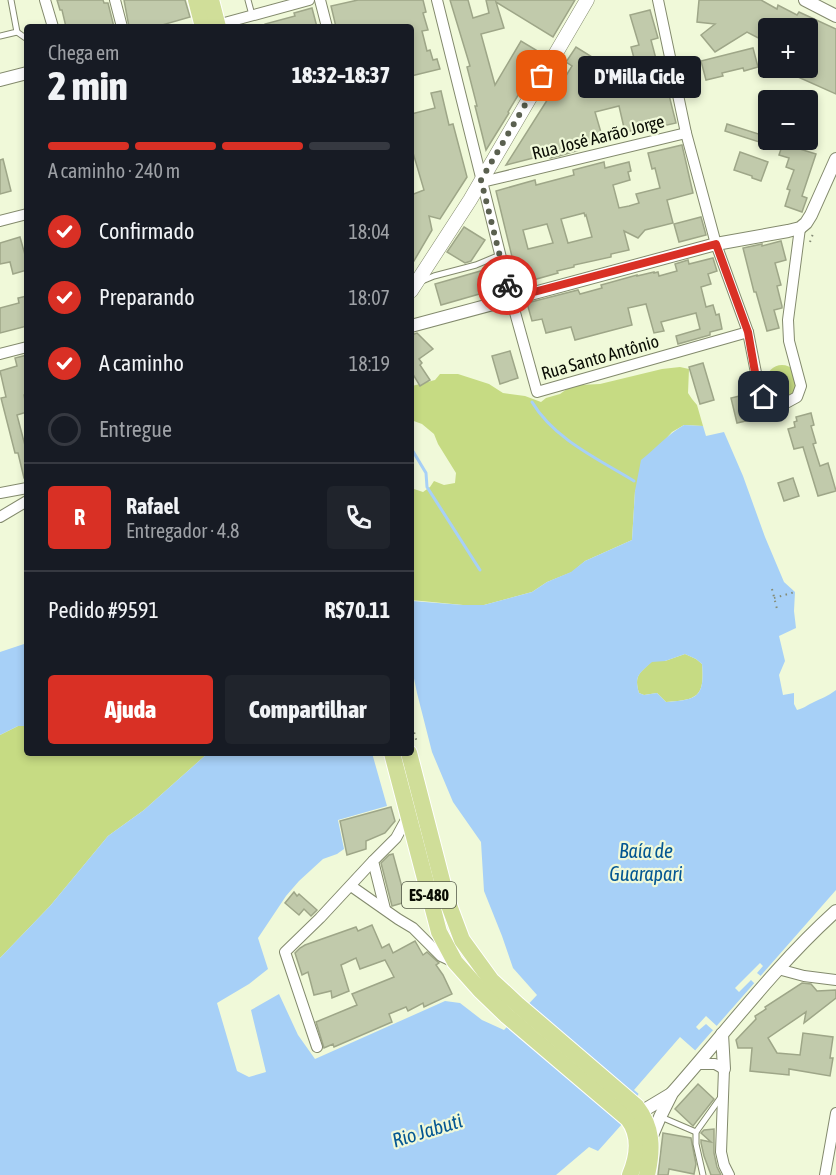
<!DOCTYPE html>
<html lang="pt">
<meta charset="utf-8">
<style>
:root{--surface:#171b24;--page:#20242c;--text:#f1f3f6;--muted:#9ea1a6;--line:#363941;--accent:#d93025}
body{margin:0;font-family:"Asap Condensed",sans-serif;background:var(--page);color:var(--text);height:100vh;display:flex;flex-direction:column;font-size:22px;white-space:nowrap}
*{box-sizing:border-box;margin:0}
p{font-size:20px;color:var(--muted)}
.icon{flex:none;width:33px;height:33px;fill:none;stroke:currentColor;stroke-width:2;stroke-linecap:round;stroke-linejoin:round}
.map{position:relative;flex:1;overflow:hidden}
.drawer{position:absolute;left:24px;top:24px;width:390px;height:732px;display:flex;flex-direction:column;background:var(--surface);border-radius:6px;box-shadow:0 3px 9px #0003}
.drawer>*{flex:none}
.controls{position:absolute;left:758px;top:18px;display:grid;gap:12px}
.controls a{display:grid;place-items:center;width:60px;height:60px;border-radius:6px;background:var(--surface);box-shadow:0 3px 9px #0003;font-size:30px}
.pin{position:absolute;display:grid;place-items:center;width:51px;height:51px;color:#fff;margin:-26px;border-radius:12px;box-shadow:0 3px 9px #0006}
.courier{position:absolute;display:grid;place-items:center;width:60px;height:60px;margin:-30px;border:4px solid #d93025;border-radius:50%;background:#fff;color:#222;box-shadow:0 2px 8px #0007}
.bubble{position:absolute;height:42px;border-radius:6px;background:var(--surface);box-shadow:0 3px 9px #0003;font-size:20px;font-weight:800;line-height:42px;text-align:center}
.overview em{font-style:normal;font-weight:800}
.overview div{display:flex;flex-direction:column-reverse}
.overview{display:flex;align-items:center;justify-content:space-between;height:102px;padding:0 24px}
h1{font-size:39px;font-weight:800;line-height:45px}
.bar{display:grid;grid-template-columns:repeat(4,1fr);gap:9px 6px;align-content:center;height:72px;padding:0 24px}
.bar i{height:8px;border-radius:4px;background:var(--line)}
.bar .current{background:var(--accent)}
.bar p{grid-column:span 4}
.line{display:flex;align-items:center;gap:15px;padding:0 24px;border-top:2px solid var(--line)}
.line div{flex:1}
.round{display:grid;place-items:center;flex:none;width:63px;height:63px;border-radius:6px;background:var(--page)}
ol{padding:0 24px;list-style:none}
li{display:flex;align-items:center;gap:18px;height:66px}
li p{margin-inline-start:auto}
li .icon{padding:6px;border-radius:50%;background:var(--accent);color:#fff;stroke-width:4}
li:last-child{color:var(--muted)}
li i{width:33px;height:33px;border:3px solid var(--line);border-radius:50%}
.button{display:flex;gap:12px;margin-top:auto;padding:12px 24px}
.button a{flex:1;height:69px;border-radius:6px;background:var(--accent);color:#fff;font-size:24px;font-weight:800;line-height:69px;text-align:center}
.button a+a{background:var(--page);color:var(--text)}
.map>svg:first-child{display:block}
</style>
<div class="map">
<svg width="836" height="1175" viewBox="0 0 836 1175">
<rect width="100%" height="100%" fill="#f0f9d9"/>
<g fill="#c6db83">
<circle cx="782" cy="381" r="16"/>
<path d="M680,367L689,369L688,393L692,399L697,405L703,426L684,425L672,432L663,442L635,491L632,540L585,561L572,572L547,582L532,592L484,605H463L411,600V488L423,492L430,487L434,481L444,485L455,483L456,473L438,444L434,434L422,424L411,420L412,386L435,380L440,374H458L489,384L503,393L525,396L541,402L546,398L560,394L567,389L580,385L600,384L662,369Z"/>
<path d="M685,654L696,659L702,664C705,697 697,700 666,702L657,693L644,695L639,693C634,675 639,674 652,661H665Z"/>
<path d="M18,726H27V753H208L144,810L108,836L50,906L0,958V735Z"/>
</g>
<g fill="#a7d0f7" fill-rule="evenodd">
<path d="M684,425L703,426L706,436L724,432L743,476L765,537L784,582L795,592L794,611L796,628L779,636L785,661L779,675L783,695L794,693V704L797,710C804,708 806,706 812,703C822,698 827,697 836,690V890L692,1054L680,1044L639,1093L623,1123L598,1151L589,1147L556,1175H0V958L50,906L108,836L144,810L208,753H372L387,806L338,820L344,849L337,854L323,859L299,881L286,896L258,938L268,969L249,984L217,1003L237,1071L249,1077L266,1072L251,1010L279,994L298,1035L315,1059L445,1001L460,1003L482,1020L504,1030L537,995L513,968L502,936L484,891L481,842L453,802L432,752L417,693L411,664L412,601L463,605H484L532,592L547,582L571,572L585,561L632,540L635,491L641,460C655,449 668,434 684,425ZM685,654L696,659L702,664C705,697 697,700 666,702L657,693L644,695L639,693C634,675 639,674 652,662L665,661Z"/>
<path d="M27,643V726H18L0,735V652Z"/>
</g>
<g fill="#f0f9d9">
<path d="M760,963L763,966L757,973L762,977L755,984L751,980L739,992L735,988Z"/>
<path d="M706,1016L719,1028L715,1032L706,1024L699,1030L696,1027Z"/>
<path d="M680,1037L697,1052L691,1057L679,1048L640,1095L634,1090Z"/>
</g>
<g fill="none" stroke-linecap="round" stroke-linejoin="round">
<g stroke="#a7d0f7" stroke-width="3">
<path d="M532,402C554,439 598,459 634,481"/>
<path d="M411,448L426,473L427,487L480,570"/>
</g>
</g>
<g fill="#c1caab" stroke="#9ea688" stroke-width="1.5" fill-rule="evenodd">
<path d="M57,0H103L104,3H108L114,27H66L62,10H60Z"/>
<path d="M124,0H185L190,17L162,25V27H129Z"/>
<path d="M358,0H423L426,12L423,13L428,30L422,31L427,51L430,50L433,60L437,59L440,69L411,76V27H336L331,6Z"/>
<path d="M450,0H468L473,18L489,13L486,0H575L553,37L496,2L504,28L481,34L495,85L521,41L541,53L531,72H532L508,112L509,113L486,150L475,106H477L467,67L470,66Z"/>
<path d="M699,0H761L777,9L778,5L797,15L799,12L836,29V94L778,68H807V28H768V43L747,32L715,52L701,35L715,24L697,22Z"/>
<path d="M312,8L317,27H265V24L295,16L294,13Z"/>
<path d="M650,10L658,38L651,40L656,59H659L663,75H664L676,123L645,130L644,128L625,132L619,106L595,112L602,136L600,141L578,148L579,150L559,156L550,158L549,154L506,165L558,83L561,84L572,66L566,62L576,47L629,80L644,77L640,60L635,62L631,47L639,45L630,15Z"/>
<path d="M753,48L758,67L744,71L743,68L722,73L723,76L706,80L701,61Z"/>
<path d="M441,91L449,125L453,124L467,177L440,219L429,216L432,230L411,266V195L424,190L411,146V114L435,108L431,93Z"/>
<path d="M727,124L768,137V140H792L790,146L816,154L802,196L807,198L802,212L785,206L790,190L787,189L794,170L786,167L789,158L779,155L781,149L725,131Z"/>
<path d="M682,145L693,193L667,200L673,223L645,230L638,238L624,231L629,250L611,254V257L574,265V267L557,271L558,273L533,280L530,271L521,274L518,264L514,265L496,191L535,180L536,185L574,175L573,170L604,162L605,168L629,162L631,171L628,172L630,180L613,185L619,208L629,206L639,203L636,194L660,188L655,168L652,169L648,153ZM584,213L585,216L586,215L592,237L568,243L561,219ZM547,224L553,243L528,249L523,230Z"/>
<path d="M740,152L768,162L761,181L752,178V176L734,170Z"/>
<path d="M3,159L11,191L0,194V160Z"/>
<path d="M701,217L706,235L679,242L674,224Z"/>
<path d="M464,227L485,240L471,261L465,263L447,252Z"/>
<path d="M20,237L27,262V270L13,274L10,262L0,264V243Z"/>
<path d="M781,241L786,260L775,263L781,285L777,286L782,306V308L774,310L779,328L767,331L756,292H754L743,248L762,244V246Z"/>
<path d="M713,258L717,271L708,274L711,284L701,287L706,307L713,305L716,315L719,314L722,329L710,332V335L678,344L676,336L700,329L696,313L661,322L664,331L654,333L646,304L628,308L632,325L575,340L571,327L546,333L542,319L532,321L527,303L578,290L580,294L602,288L601,285L637,275V276L654,272V273L658,272L659,276L677,271L675,264L688,260L689,264Z"/>
<path d="M491,268L497,289L441,305L435,284Z"/>
<path d="M27,296V326L0,333V308L19,303L18,298Z"/>
<path d="M417,333L433,349L419,359L422,363L420,365L430,380L420,386L411,371V335Z"/>
<path d="M510,351L518,378L500,384L492,356Z"/>
<path d="M27,355V394L24,395L27,412L17,415L27,453V478H24L18,453H15L1,398L6,397L0,371L17,366L15,358Z"/>
<path d="M703,363L714,400L700,404L689,367Z"/>
<path d="M748,394L754,419L737,423L731,398Z"/>
<path d="M811,413L814,425L811,426L816,443L813,444L820,466L828,463L836,491L818,496L803,447L794,449L788,429L795,427L794,422L797,421L796,417Z"/>
<path d="M793,478L799,496L784,501L778,483Z"/>
<path d="M391,807L395,821L385,833L366,841V849L347,855L340,821Z"/>
<path d="M393,854L406,902L392,906L381,863L389,855Z"/>
<path d="M294,892L297,896L299,894L317,910L311,916L304,909L299,915L285,903Z"/>
<path d="M372,925L382,948L389,944L393,953L415,941L423,955L427,952L439,963L436,965L443,975L452,994L424,1007L423,1003L408,1011L406,1007L389,1014L392,1022L334,1047L333,1044L324,1048L316,1022L357,1005L352,994L394,977L385,960L360,969L356,958L341,965L349,991L332,998L331,991L314,995L308,972L302,975L295,953L300,948L305,945L356,927L358,931Z"/>
<path d="M802,983L811,984L817,991L836,990V998L804,1023L806,1012L768,1038L777,1053L800,1055L803,1033L833,1037L830,1058H833L830,1076L789,1069V1075L750,1071L752,1048H738L736,1040L756,1019L755,1016L766,1009L765,1007Z"/>
<path d="M698,1084L714,1099L693,1126L675,1109Z"/>
<path d="M714,1129V1153L717,1167L721,1175H711L704,1156L701,1143V1140L711,1142L701,1133L704,1130Z"/>
<path d="M663,1133L691,1138L696,1164L694,1174L669,1169L668,1175H658Z"/>
</g>
<g fill="none" stroke-linecap="round" stroke-linejoin="round">
<g stroke="#838a6d" stroke-width="7">
<g id="service">
<path d="M248,0L252,15"/>
<path d="M17,32L27,39"/>
<path d="M0,36L17,32L11,0"/>
<path d="M422,281L434,276L476,265L500,255"/>
<path d="M661,1117L696,1132"/>
<path d="M703,1175L696,1144V1132L721,1097"/>
</g>
</g>
<g stroke="#838a6d" stroke-width="12">
<g id="minor">
<path d="M45,0L53,27"/>
<path d="M115,0L122,27"/>
<path d="M320,0L327,27"/>
<path d="M437,0L511,298L537,392L748,332"/>
<path d="M658,0L686,133L716,244L748,332L757,378L764,397L775,403H786L797,397L801,386L789,341L788,320L800,228"/>
<path d="M217,25L309,0"/>
<path d="M482,182L686,133"/>
<path d="M0,221L27,214"/>
<path d="M0,354L27,347"/>
<path d="M0,493L27,488"/>
<path d="M0,517L27,501"/>
<path d="M351,886L398,919L413,928L441,956L454,962"/>
<path d="M385,909L373,861L396,838L408,816"/>
<path d="M778,969L804,976L836,980"/>
<path d="M317,1047L285,952L320,918L373,861"/>
<path d="M698,1064H715L724,1069L721,1152L724,1165L729,1175"/>
<path d="M825,1175L836,1113"/>
</g>
</g>
<g stroke="#838a6d" stroke-width="14">
<g id="tertiary">
<path d="M805,0L836,16"/>
<path d="M0,80L27,73"/>
<path d="M411,326L716,244L788,231L800,228L806,223L811,215L836,159"/>
<path d="M722,1034L724,1069"/>
<path d="M641,1112L671,1094"/>
<path d="M651,1138L660,1117L672,1093C726,1032 775,966 836,911"/>
</g>
</g>
<g stroke="#838a6d" stroke-width="15">
<path id="secondary" d="M411,291L470,200L587,0"/>
</g>
<g stroke="#fff" stroke-width="18">
<g id="primary">
<path d="M196,0L203,27"/>
<path d="M211,0L218,27"/>
<path d="M392,753L439,932L455,962L480,990L507,1016L628,1119C641,1136 638,1156 630,1175"/>
<path d="M409,753L447,900L462,940L491,980L518,1005L636,1106C653,1128 653,1149 647,1175"/>
</g>
</g>
<g stroke="#858c76" stroke-width="2" stroke-dasharray="1.5 4.5" stroke-linecap="butt">
<path d="M810,242L814,231"/>
<path d="M772,589L777,609"/>
<path d="M774,598L795,592"/>
<path d="M411,721L417,743"/>
</g>
<use href="#service" stroke="#fff" stroke-width="5"/>
<use href="#minor" stroke="#fff" stroke-width="10"/>
<use href="#tertiary" stroke="#fff" stroke-width="12"/>
<use href="#secondary" stroke="#fff" stroke-width="14"/>
<use href="#primary" stroke="#d0de99" stroke-width="16"/>
</g>
<g fill="none" stroke-linecap="round" stroke-linejoin="round">
<path stroke="#5a604f" stroke-width="6" stroke-dasharray="0 10.8" d="M507,285L481,180L542,76"/>
<path stroke="#d93025" stroke-width="8" d="M507,285L511,298L716,244L748,332L756,378L764,397"/>
</g>
<g text-anchor="middle" dominant-baseline="central" stroke-width="4.5" stroke-linejoin="round" paint-order="stroke">
<rect fill="#f0f9d9" stroke="#4f5444" stroke-width="1.5" x="402" y="882" width="54" height="26" rx="4.5"/>
<g font-size="16" font-weight="bold" fill="#0a0d04">
<text x="429" y="895">ES-480</text>
</g>
<g font-size="18" fill="#0a0d04" stroke="#f0f9d9">
<text transform="translate(598 137) rotate(-14)">Rua José Aarão Jorge</text>
<text transform="translate(600 357) rotate(-16)">Rua Santo Antônio</text>
</g>
<g font-size="20" font-style="italic" fill="#045792" stroke="#f0f9d9">
<text x="646" y="850">Baía de<tspan x="646" dy="23">Guarapari</tspan></text>
<text transform="translate(427 1130) rotate(-17)">Rio Jabuti</text>
</g>
</g>
</svg>
<div class="controls">
<a>+</a>
<a>−</a>
</div>
<div class="pin" style="left:542px;top:76px;background:#ea580c"><svg class="icon" aria-label="bag" viewBox="0 0 24 24"><path d="M5 8h14l-1 12H6zM9 8a3 3 0 0 1 6 0"/></svg></div>
<div class="pin" style="left:764px;top:397px;background:#1f2937"><svg class="icon" aria-label="home" viewBox="0 0 24 24"><path d="M3 11l9-7 9 7M6 9v11h12V9"/></svg></div>
<div class="courier" style="left:507px;top:285px"><svg class="icon" aria-label="bike" viewBox="0 0 24 24"><circle cx="6" cy="16" r="4"/><circle cx="18" cy="16" r="4"/><path d="M6 16l4-8h5l3 8M10 8l3 8H6M13 5h3"/></svg></div>
<div class="bubble" style="left:578px;top:56px;width:123px">D'Milla Cicle</div>
<section class="drawer">
<div class="overview"><div><h1>2 min</h1><p>Chega em</p></div><em>18:32–18:37</em></div>
<div class="bar"><i class="current"></i><i class="current"></i><i class="current"></i><i></i><p>A caminho · 240 m</p></div>
<ol>
<li><svg class="icon" aria-label="check" viewBox="0 0 24 24"><path d="M5 12l5 5 9-10"/></svg>Confirmado<p>18:04</p></li>
<li><svg class="icon" aria-label="check" viewBox="0 0 24 24"><path d="M5 12l5 5 9-10"/></svg>Preparando<p>18:07</p></li>
<li><svg class="icon" aria-label="check" viewBox="0 0 24 24"><path d="M5 12l5 5 9-10"/></svg>A caminho<p>18:19</p></li>
<li><i></i>Entregue</li>
</ol>
<div class="line" style="height:108px"><b class="round" style="background:var(--accent);color:#fff">R</b><div><b>Rafael</b><p>Entregador · 4.8</p></div><a class="round"><svg class="icon" aria-label="phone" viewBox="0 0 24 24"><path d="M5 4h4l2 5-3 2q2 4 5 5l2-3 5 2v4C11 20 4 13 5 4z"/></svg></a></div>
<div class="line" style="height:78px"><div>Pedido #9591</div><b>R$70.11</b></div>
<div class="button"><a>Ajuda</a><a>Compartilhar</a></div>
</section>
</div>
